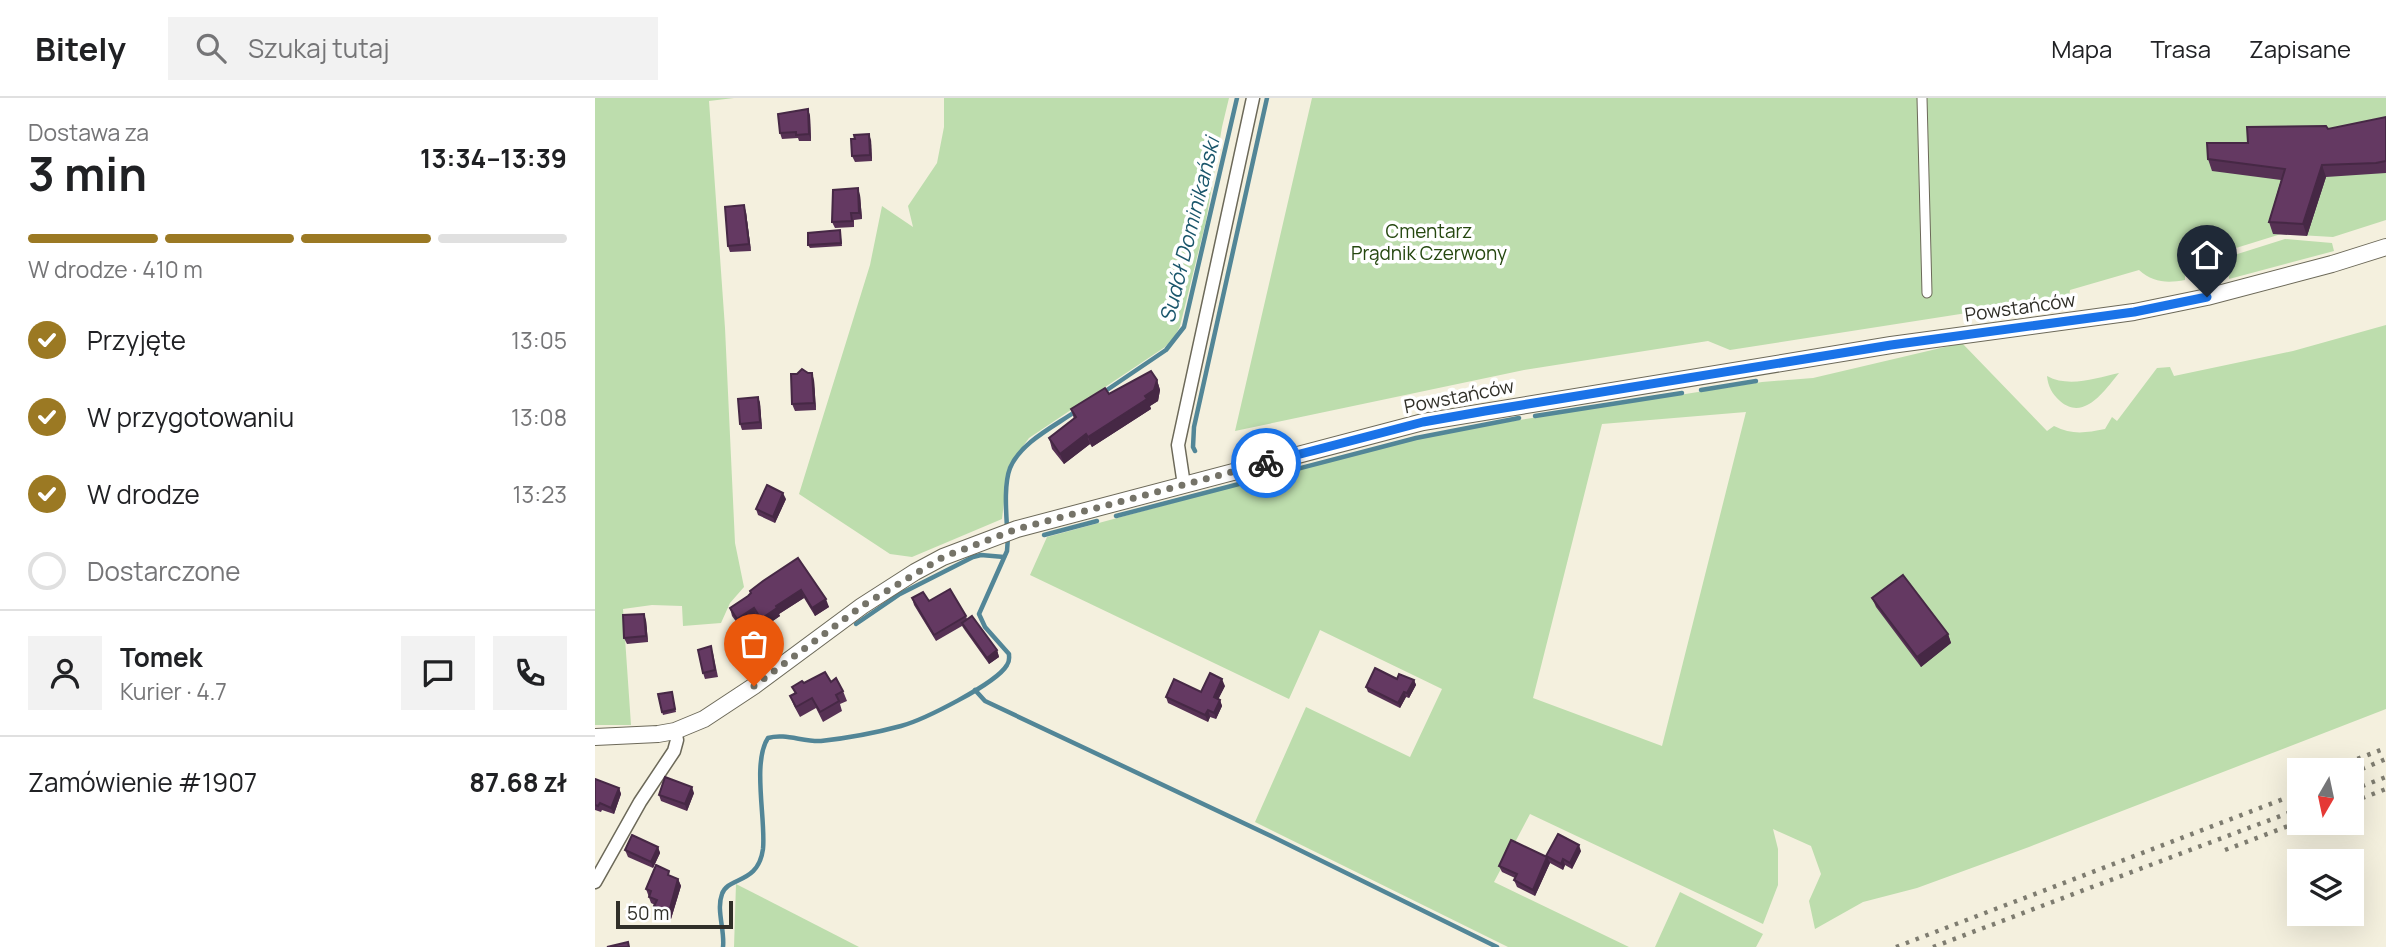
<!DOCTYPE html>
<html lang="pl">
<meta charset="utf-8">
<style>
:root{--surface:#fff;--page:#f2f2f2;--text:#202124;--muted:#757577;--line:#e0e0e0;--accent:#9b7923}
body{margin:0;font-family:Manrope,sans-serif;background:var(--page);color:var(--text);height:100vh;display:flex;flex-direction:column;font-size:26px;white-space:nowrap}
*{box-sizing:border-box;margin:0}
p{font-size:23px;color:var(--muted)}
.icon{flex:none;width:38px;height:38px;fill:none;stroke:currentColor;stroke-width:2;stroke-linecap:round;stroke-linejoin:round}
.map{position:relative;flex:1;overflow:hidden}
.panel{display:flex;flex-direction:column;background:var(--surface);width:595px}
.panel>*{flex:none}
.needle{width:46px;rotate:189deg}
.controls{position:absolute;left:1692px;top:660px;display:grid;gap:14px}
.controls a{display:grid;place-items:center;width:77px;height:77px;border-radius:0px;background:var(--surface);box-shadow:0 7px 28px #0002;font-size:35px}
.scale{position:absolute;left:21px;bottom:18px;width:117px;box-sizing:border-box;padding-left:7px;border:4px solid #302f28;border-top:0;font-size:19px;line-height:24px;white-space:nowrap;color:#302f28;-webkit-text-stroke:5px #fff;paint-order:stroke}
.pin{position:absolute;display:grid;place-items:center;width:60px;height:60px;color:#fff;margin:-72px -30px;border-radius:50% 50% 50% 0;rotate:-45deg;box-shadow:0 0 7px #0007}
.pin .icon{rotate:45deg}
.courier{position:absolute;display:grid;place-items:center;width:70px;height:70px;margin:-35px;border:5px solid #1a73e8;border-radius:50%;background:#fff;color:#222;box-shadow:0 2px 9px #0007}
.head em{font-style:normal;font-weight:700}
.head div{display:flex;flex-direction:column-reverse}
.head{display:flex;align-items:center;justify-content:space-between;height:119px;padding:0 28px}
h1{font-size:46px;font-weight:700;line-height:52px}
.bar{display:grid;grid-template-columns:repeat(4,1fr);gap:10px 7px;align-content:center;height:84px;padding:0 28px}
.bar i{height:9px;border-radius:5px;background:var(--line)}
.bar .active{background:var(--accent)}
.bar p{grid-column:span 4}
.line{display:flex;align-items:center;gap:18px;padding:0 28px;border-top:2px solid var(--line)}
.line div{flex:1}
.round{display:grid;place-items:center;flex:none;width:74px;height:74px;border-radius:0px;background:var(--page)}
ol{padding:0 28px;list-style:none}
li{display:flex;align-items:center;gap:21px;height:77px}
li p{margin-inline-start:auto}
li .icon{padding:7px;border-radius:50%;background:var(--accent);color:#fff;stroke-width:4}
li:last-child{color:var(--muted)}
li i{width:38px;height:38px;border:4px solid var(--line);border-radius:50%}
header{display:flex;align-items:center;gap:42px;box-sizing:border-box;height:98px;padding:0 35px;background:var(--surface);border-bottom:2px solid var(--line)}
header strong{font-size:33px}
nav{display:flex;gap:38px;margin-inline-start:auto;font-size:24px}
.search{width:490px;height:63px;background:var(--page);display:flex;align-items:center;gap:18px;box-sizing:border-box;padding:0 24px;border-radius:0px;color:var(--muted);font-size:26px}
main{display:flex;flex:1;min-height:0}
.map>svg:first-child{display:block}
</style>
<header>
<strong>Bitely</strong>
<div class="search"><svg class="icon" aria-label="search" viewBox="0 0 24 24"><circle cx="10" cy="10" r="6"/><path d="M15 15l6 6"/></svg>Szukaj tutaj</div>
<nav><a>Mapa</a><a>Trasa</a><a>Zapisane</a></nav>
</header>
<main>
<section class="panel">
<div class="head"><div><h1>3 min</h1><p>Dostawa za</p></div><em>13:34–13:39</em></div>
<div class="bar"><i class="active"></i><i class="active"></i><i class="active"></i><i></i><p>W drodze · 410 m</p></div>
<ol>
<li><svg class="icon" aria-label="check" viewBox="0 0 24 24"><path d="M5 12l5 5 9-10"/></svg>Przyjęte<p>13:05</p></li>
<li><svg class="icon" aria-label="check" viewBox="0 0 24 24"><path d="M5 12l5 5 9-10"/></svg>W przygotowaniu<p>13:08</p></li>
<li><svg class="icon" aria-label="check" viewBox="0 0 24 24"><path d="M5 12l5 5 9-10"/></svg>W drodze<p>13:23</p></li>
<li><i></i>Dostarczone</li>
</ol>
<div class="line" style="height:126px"><a class="round"><svg class="icon" aria-label="person" viewBox="0 0 24 24"><circle cx="12" cy="8" r="4"/><path d="M4 21q1-7 8-7t8 7"/></svg></a><div><b>Tomek</b><p>Kurier · 4.7</p></div><a class="round"><svg class="icon" aria-label="chat" viewBox="0 0 24 24"><path d="M4 5h16v11H9l-5 4z"/></svg></a><a class="round"><svg class="icon" aria-label="phone" viewBox="0 0 24 24"><path d="M5 4h4l2 5-3 2q2 4 5 5l2-3 5 2v4C11 20 4 13 5 4z"/></svg></a></div>
<div class="line" style="height:91px"><div>Zamówienie #1907</div><b>87.68 zł</b></div>
</section>
<div class="map">
<svg width="1791" height="849" viewBox="0 0 1791 849">
<rect width="100%" height="100%" fill="#f4f0de"/>
<g fill="#bdddad" fill-rule="evenodd">
<path d="M0,0H139L114,3L130,230L140,445L149,489L135,505L126,525L88,528L87,508L57,507L28,511L36,627H0Z"/>
<path d="M349,0H634L627,29L611,123L585,228L580,238L570,249L434,340L413,369L407,421L317,459L295,456L204,396L275,167L287,108L318,129L313,108L342,65L349,29Z"/>
<path d="M717,0H1791V122L1738,139L1686,136L1641,150L1601,154L1590,158V182C1573,185 1558,185 1544,172L1475,192L1474,199L1135,252L1113,243L929,272L640,333Z"/>
<path d="M1690,141L1737,145L1739,153L1634,181L1633,159Z"/>
<path d="M1791,227V611L1434,749L1322,790L1268,804L1220,831L1214,803L1226,776L1216,748L1178,731L1183,751V787L1168,826L935,716L899,784L1034,849H913L660,724L711,609L815,659L847,591L725,532L694,601L435,477L452,439L829,337L1167,284L1218,280L1367,245L1452,333L1459,328C1477,337 1490,335 1510,331L1517,319L1522,323L1562,270L1575,269L1579,278L1698,253ZM1151,314L1067,648L938,600L1007,326Z"/>
<path d="M1524,275C1510,292 1489,324 1465,303C1457,296 1453,288 1452,278C1474,290 1501,280 1524,275Z"/>
<path d="M141,786L264,849H139Z"/>
<path d="M1085,794L1168,836L1161,849H1060Z"/>
</g>
<g fill="none" stroke-linecap="round" stroke-linejoin="round">
<g stroke="#528697" stroke-width="4.5">
<path d="M1106,292L1161,283"/>
<path d="M509,294L571,252L589,229L642,0"/>
<path d="M940,318L1087,295"/>
<path d="M600,353L598,349L599,329L672,0"/>
<path d="M521,418L821,340L924,320"/>
<path d="M412,430C411,412 409,386 415,370C426,344 460,328 481,313"/>
<path d="M449,437L502,423"/>
<path d="M261,526L305,496L378,459L386,457L409,459"/>
<path d="M380,592L390,603L678,739L902,849"/>
<path d="M128,849C130,832 121,812 127,796C133,778 163,787 168,751C171,722 157,664 173,640C190,635 208,644 226,643C253,640 280,635 306,628C328,622 401,586 412,567C415,563 414,561 414,556L390,529L384,516L412,453L413,439"/>
</g>
<g stroke="#6c6959" stroke-width="11">
<path id="pedestrian" d="M1327,0L1332,195"/>
</g>
<g stroke="#6c6959" stroke-width="15">
<g id="minor">
<path d="M589,387L583,347L658,0"/>
<path d="M0,784L45,704L79,653L82,642L80,633"/>
</g>
</g>
<g stroke="#6c6959" stroke-width="18">
<path id="tertiary" d="M0,639L63,636L80,633L109,621L159,588L267,508L320,474L348,459L422,431L828,324L1296,247L1539,214L1612,199L1737,166L1791,149"/>
</g>
<use href="#pedestrian" stroke="#fff" stroke-width="9"/>
<use href="#minor" stroke="#fff" stroke-width="12"/>
<use href="#tertiary" stroke="#fff" stroke-width="16"/>
<g stroke="#7e7c70" stroke-width="4.5" stroke-dasharray="3.5 7" stroke-linecap="butt">
<path d="M1733,672L1791,650"/>
<path d="M1757,675L1791,661"/>
<path d="M1757,692L1791,679"/>
<path d="M1757,704L1791,691"/>
<path d="M1630,752L1704,724"/>
<path d="M1301,849L1704,695"/>
<path d="M1338,849L1704,711"/>
</g>
</g>
<g fill="#563154">
<path d="M213,11L215,18L216,43H204L203,40L187,41L185,35Z"/>
<path d="M1791,19V75L1731,79L1712,138L1678,136L1674,124L1686,82L1617,73L1613,61L1653,45L1733,31Z"/>
<path d="M260,41L276,42L277,63L260,64L257,58Z"/>
<path d="M265,97L267,121L259,122V129L240,130L237,124Z"/>
<path d="M151,114L156,153L135,154L133,148Z"/>
<path d="M245,132L247,148L215,150L213,147Z"/>
<path d="M219,282L221,312L200,313L197,306Z"/>
<path d="M562,282L565,292L563,303L555,308L556,311L497,349L495,346L469,366L457,351L454,340L479,321L476,311L514,296Z"/>
<path d="M163,299L165,305L167,331L147,332L145,326Z"/>
<path d="M191,401L180,425L163,417L161,411Z"/>
<path d="M203,460L234,509L220,518L209,500L184,516L185,518L169,529L161,518L145,529L137,518L135,510L153,498Z"/>
<path d="M317,500L334,503L371,518L372,521L402,552L404,559L394,566L369,531L367,528L341,543L319,507Z"/>
<path d="M1277,500L1353,536L1356,545L1326,569L1281,509Z"/>
<path d="M51,522L53,544L32,546L29,540Z"/>
<path d="M118,555L123,579L110,581L108,575Z"/>
<path d="M802,581L819,582L821,587L814,600L811,599L805,610L773,594L771,589Z"/>
<path d="M236,584L248,593L252,603L245,606L247,613L228,624L221,610L205,619L199,608L195,598L200,596L197,589L209,585Z"/>
<path d="M630,588L623,601L625,602L627,608L621,621L615,619L613,624L573,605L571,599L606,594Z"/>
<path d="M77,594L81,614L68,617L67,614Z"/>
<path d="M0,681L24,690L26,696L19,716L7,712L6,714L0,712Z"/>
<path d="M99,695L92,713L66,703L64,697Z"/>
<path d="M63,749L65,755L58,770L33,759L30,752Z"/>
<path d="M986,753L977,771L970,767L968,772L955,765L940,798L922,789L919,782L920,780L907,774L904,768Z"/>
<path d="M76,779L83,781L86,788L76,821L62,815L60,807L56,805L51,791Z"/>
</g>
<g fill="#462845">
<path d="M213,11L215,18L216,43L214,36Z"/>
<path d="M274,36L276,42L277,63L275,57Z"/>
<path d="M1727,67L1731,79L1712,138L1708,126Z"/>
<path d="M263,90L265,97L267,121L264,115Z"/>
<path d="M149,107L151,114L156,153L154,146Z"/>
<path d="M217,275L219,282L221,312L219,305Z"/>
<path d="M562,282L565,292L563,303L555,308L556,311L497,349L493,339Z"/>
<path d="M163,299L165,305L167,331L165,324Z"/>
<path d="M491,336L495,346L469,366L465,356Z"/>
<path d="M188,395L191,401L180,425L178,419Z"/>
<path d="M206,492L209,500L184,516L185,518L169,529L166,521L181,508Z"/>
<path d="M231,501L234,509L220,518L217,510Z"/>
<path d="M159,510L161,518L145,529L142,521Z"/>
<path d="M49,516L51,522L53,544L51,538Z"/>
<path d="M1353,536L1356,545L1326,569L1322,559Z"/>
<path d="M402,552L404,559L394,566L392,560Z"/>
<path d="M627,581L630,588L621,606L619,599Z"/>
<path d="M819,582L821,587L814,600L812,595Z"/>
<path d="M809,594L811,599L805,610L803,605Z"/>
<path d="M625,602L627,608L621,621L619,615Z"/>
<path d="M613,612L615,619L613,624L610,617Z"/>
<path d="M97,689L99,695L92,713L90,706Z"/>
<path d="M24,690L26,696L19,716L16,710Z"/>
<path d="M984,747L986,753L977,771L975,765Z"/>
<path d="M63,749L65,755L58,770L56,764Z"/>
<path d="M952,759L955,765L940,798L938,792Z"/>
<path d="M968,761L970,767L968,772L966,766Z"/>
<path d="M83,781L86,788L76,821L74,814Z"/>
</g>
<g fill="#643962" stroke="#462845" stroke-width="2">
<path d="M213,11L214,36L201,37V34L185,35L183,16Z"/>
<path d="M1791,19V63L1781,65L1727,67L1708,126L1674,124L1690,71L1613,61L1612,45H1653L1652,29L1731,28L1733,31Z"/>
<path d="M274,36L275,57L257,58L256,41H260L259,37Z"/>
<path d="M263,90L264,115H256L257,123L237,124L238,92Z"/>
<path d="M149,107L154,146L133,148L130,109Z"/>
<path d="M245,132L246,145L213,147V135Z"/>
<path d="M207,271L213,275H217L219,305L197,306L196,276H202Z"/>
<path d="M556,273L562,282L559,292L550,298L552,301L493,339L491,336L465,356L454,340L481,319L476,311L510,290L514,296Z"/>
<path d="M163,299L165,324L145,326L143,301Z"/>
<path d="M172,387L188,395L178,419L161,411Z"/>
<path d="M203,460L231,501L217,510L206,492L181,508L182,510L166,521L159,510L142,521L135,510L153,498L156,495L155,493L168,483Z"/>
<path d="M1308,477L1353,536L1322,559L1277,500Z"/>
<path d="M355,491L371,518L339,537L317,500L328,494L334,503Z"/>
<path d="M49,516L51,538L29,540L28,517Z"/>
<path d="M377,518L402,552L392,560L367,525Z"/>
<path d="M116,548L120,572L108,575L103,552Z"/>
<path d="M780,570L802,581L804,576L819,582L812,595L809,594L803,605L771,589Z"/>
<path d="M230,574L236,584L241,580L248,593L241,597L244,603L225,614L217,600L201,609L195,598L201,595L197,589L207,583L209,585Z"/>
<path d="M615,575L627,581L619,599L625,602L619,615L613,612L610,617L571,599L579,581L606,594Z"/>
<path d="M77,594L80,611L67,614L63,596Z"/>
<path d="M70,679L97,689L90,706L64,697Z"/>
<path d="M0,681L24,690L16,710L5,705L3,708L0,707Z"/>
<path d="M963,736L984,747L975,765L968,761L966,766L951,758Z"/>
<path d="M37,737L63,749L56,764L30,752Z"/>
<path d="M916,742L952,759L938,792L919,782L922,776L904,768Z"/>
<path d="M61,767L74,773L73,777L83,781L74,814L59,808L62,802L54,799L56,793L51,791Z"/>
<path d="M33,844L34,849H12Z"/>
</g>
<g fill="none" stroke-linecap="round" stroke-linejoin="round">
<path stroke="#757368" stroke-width="7" stroke-dasharray="0 12.6" d="M159,588L267,508L348,459L422,431L671,365"/>
<path stroke="#1a73e8" stroke-width="9" d="M671,365L828,324L890,313L1296,247L1539,214L1612,199"/>
</g>
<g text-anchor="middle" dominant-baseline="central" stroke-width="7" stroke-linejoin="round" paint-order="stroke">
<g font-size="19" fill="#25470f" stroke="#fff">
<text x="834" y="133">Cmentarz<tspan x="834" dy="22">Prądnik Czerwony</tspan></text>
</g>
<g font-size="19" fill="#302f28" stroke="#fff">
<text transform="translate(1425 209) rotate(-8)">Powstańców</text>
<text transform="translate(864 298) rotate(-11)">Powstańców</text>
</g>
<g font-size="21" font-style="italic" fill="#1a566b" stroke="#fff">
<text transform="translate(594 132) rotate(-76)">Sudół Dominikański</text>
</g>
</g>
</svg>
<div class="controls">
<a><svg class="needle" viewBox="-14 -14 28 28"><path d="M0-13l5 13h-10z" fill="#e53935"/><path d="M0 13l5-13h-10z" fill="#757577"/></svg></a>
<a><svg class="icon" aria-label="layers" viewBox="0 0 24 24"><path d="M12 4l9 5-9 5-9-5zM3 14l9 5 9-5"/></svg></a>
</div>
<div class="scale">50 m</div>
<div class="pin" style="left:159px;top:588px;background:#ea580c"><svg class="icon" aria-label="bag" viewBox="0 0 24 24"><path d="M5 8h14l-1 12H6zM9 8a3 3 0 0 1 6 0"/></svg></div>
<div class="pin" style="left:1612px;top:199px;background:#1f2937"><svg class="icon" aria-label="home" viewBox="0 0 24 24"><path d="M3 11l9-7 9 7M6 9v11h12V9"/></svg></div>
<div class="courier" style="left:671px;top:365px"><svg class="icon" aria-label="bike" viewBox="0 0 24 24"><circle cx="6" cy="16" r="4"/><circle cx="18" cy="16" r="4"/><path d="M6 16l4-8h5l3 8M10 8l3 8H6M13 5h3"/></svg></div>
</div>
</main>
